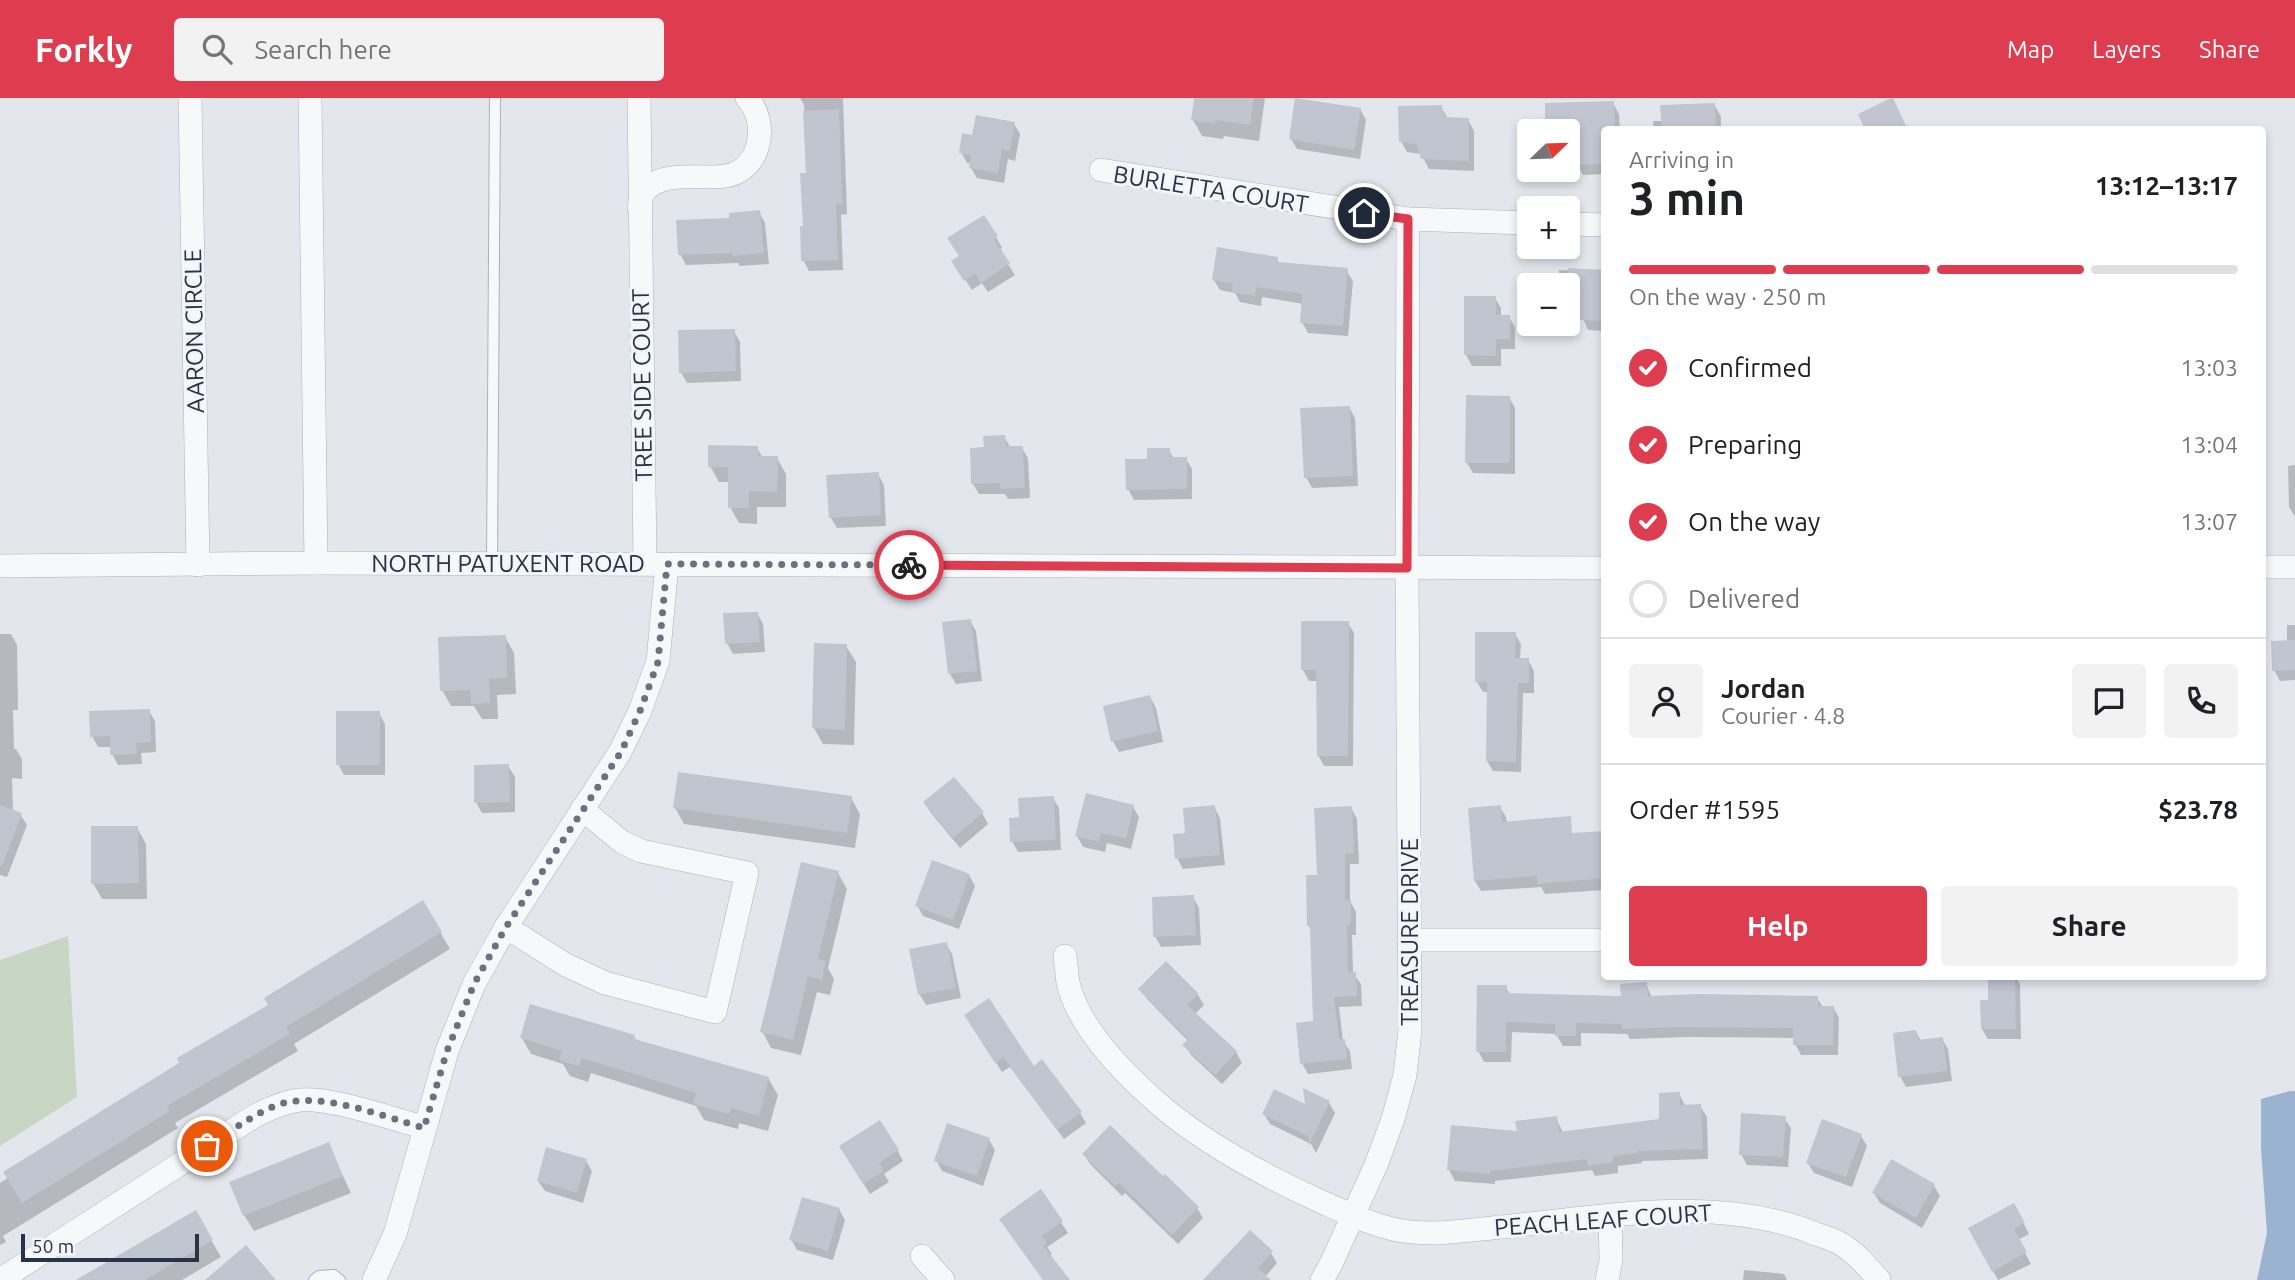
<!DOCTYPE html>
<meta charset="utf-8">
<style>
:root{--surface:#fff;--page:#f2f2f2;--text:#202124;--muted:#757577;--line:#e0e0e0;--accent:#de3c4f}
body{margin:0;font-family:Ubuntu,sans-serif;background:var(--page);color:var(--text);height:100vh;display:flex;flex-direction:column;font-size:26px;white-space:nowrap}
*{box-sizing:border-box;margin:0}
p{font-size:23px;color:var(--muted)}
.icon{flex:none;width:38px;height:38px;fill:none;stroke:currentColor;stroke-width:2;stroke-linecap:round;stroke-linejoin:round}
.map{position:relative;flex:1;overflow:hidden}
.sheet{position:absolute;left:1601px;top:28px;width:665px;height:854px;display:flex;flex-direction:column;background:var(--surface);border-radius:7px;box-shadow:0 4px 10px #0003}
.sheet>*{flex:none}
.needle{width:46px;rotate:67deg}
.controls{position:absolute;left:1517px;top:21px;display:grid;gap:14px}
.controls a{display:grid;place-items:center;width:63px;height:63px;border-radius:7px;background:var(--surface);box-shadow:0 4px 10px #0003;font-size:35px}
.scale{position:absolute;left:21px;bottom:18px;width:178px;box-sizing:border-box;padding-left:7px;border:4px solid #283347;border-top:0;font-size:19px;line-height:24px;white-space:nowrap;color:#283347;-webkit-text-stroke:5px #f3f6f9;paint-order:stroke}
.pin{position:absolute;display:grid;place-items:center;width:60px;height:60px;color:#fff;margin:-30px;border:4px solid #fff;border-radius:50%;box-shadow:0 2px 7px #0007}
.courier{position:absolute;display:grid;place-items:center;width:70px;height:70px;margin:-35px;border:5px solid #de3c4f;border-radius:50%;background:#fff;color:#222;box-shadow:0 2px 9px #0007}
.summary em{font-style:normal;font-weight:600}
.summary div{display:flex;flex-direction:column-reverse}
.summary{display:flex;align-items:center;justify-content:space-between;height:119px;padding:0 28px}
h1{font-size:46px;font-weight:600;line-height:52px}
.bar{display:grid;grid-template-columns:repeat(4,1fr);gap:10px 7px;align-content:center;height:84px;padding:0 28px}
.bar i{height:9px;border-radius:5px;background:var(--line)}
.bar .active{background:var(--accent)}
.bar p{grid-column:span 4}
.line{display:flex;align-items:center;gap:18px;padding:0 28px;border-top:2px solid var(--line)}
.line div{flex:1}
.round{display:grid;place-items:center;flex:none;width:74px;height:74px;border-radius:7px;background:var(--page)}
ol{padding:0 28px;list-style:none}
li{display:flex;align-items:center;gap:21px;height:77px}
li p{margin-inline-start:auto}
li .icon{padding:7px;border-radius:50%;background:var(--accent);color:#fff;stroke-width:4}
li:last-child{color:var(--muted)}
li i{width:38px;height:38px;border:4px solid var(--line);border-radius:50%}
.cta{display:flex;gap:14px;margin-top:auto;padding:14px 28px}
.cta a{flex:1;height:80px;border-radius:7px;background:var(--accent);color:#fff;font-size:28px;font-weight:600;line-height:80px;text-align:center}
.cta a+a{background:var(--page);color:var(--text)}
header{display:flex;align-items:center;gap:42px;box-sizing:border-box;height:98px;padding:0 35px;background:var(--accent);color:#fff}
header strong{font-size:33px}
nav{display:flex;gap:38px;margin-inline-start:auto;font-size:24px}
.search{width:490px;height:63px;background:var(--page);display:flex;align-items:center;gap:18px;box-sizing:border-box;padding:0 24px;border-radius:7px;color:var(--muted);font-size:26px}
.map>svg:first-child{display:block}
</style>
<header>
<strong>Forkly</strong>
<div class="search"><svg class="icon" aria-label="search" viewBox="0 0 24 24"><circle cx="10" cy="10" r="6"/><path d="M15 15l6 6"/></svg>Search here</div>
<nav><a>Map</a><a>Layers</a><a>Share</a></nav>
</header>
<div class="map">
<svg width="2295" height="1182" viewBox="0 0 2295 1182">
<rect width="100%" height="100%" fill="#e3e7ed"/>
<path fill="#c8d7c3" d="M68,838L77,999L0,1048V862Z"/>
<path fill="#9bb3d0" d="M2290,993H2295V1182H2257L2267,1135L2261,1050V1001Z"/>
<g fill="#0003">
<path d="M800,0H843L847,116L841,117L843,172L809,173L803,162L808,76L804,7Z"/>
<path d="M1196,0H1265L1259,43L1224,38L1223,41L1202,38L1193,22Z"/>
<path d="M1613,5L1619,16L1620,32H1605V76L1583,77L1577,66L1576,55H1568V33H1547L1546,6Z"/>
<path d="M1714,7L1721,18V32H1654L1653,23H1663Z"/>
<path d="M1441,9L1448,21L1468,22L1474,33V73L1429,71L1421,56L1407,54L1401,43Z"/>
<path d="M1360,11L1366,22L1360,61L1297,51L1291,41Z"/>
<path d="M1014,26L1020,36L1015,63L1008,61L1004,85L977,80L971,70L972,66L967,65L961,54L974,39Z"/>
<path d="M759,114L765,125L769,166L740,168L738,165L686,167L680,156Z"/>
<path d="M996,139L1002,150L999,152L1015,177L988,194L982,185L972,192L960,174V159Z"/>
<path d="M1277,161L1280,166L1346,172L1353,183L1348,238L1308,235L1302,224L1303,206L1262,199L1261,208L1240,204L1235,195L1220,192L1214,182Z"/>
<path d="M1559,172L1605,174V233L1588,232L1580,214L1568,217V187H1558Z"/>
<path d="M1495,200L1501,210V219H1509L1515,229V251H1501V268H1472L1466,257Z"/>
<path d="M734,233L740,244L741,283L687,285L681,274Z"/>
<path d="M1509,299L1515,310V376L1473,375L1467,365Z"/>
<path d="M1349,309L1355,320L1358,388L1312,390L1306,379Z"/>
<path d="M1004,339L1011,350H1022L1028,360L1030,400L1008,401L1005,396H979L973,386L986,351Z"/>
<path d="M757,350L763,360H777L786,376V409H757V426L739,425L730,409V384H719L710,368Z"/>
<path d="M1169,352L1174,361H1186L1192,371V401L1134,402L1128,391L1149,362Z"/>
<path d="M2295,367V419L2289,409L2288,368Z"/>
<path d="M878,376L884,387L886,428L837,430L831,420Z"/>
<path d="M757,515L763,526L765,554L733,556L727,545Z"/>
<path d="M970,523L976,533L982,583L956,586L950,576Z"/>
<path d="M1348,525L1354,535L1353,668H1324L1318,657V583H1309L1303,572Z"/>
<path d="M2287,527H2295V582L2280,583L2274,572L2287,544Z"/>
<path d="M0,536H11L17,547L18,612H13L14,651H16L22,661V681L12,680L13,713L20,716L27,727L7,779L0,777Z"/>
<path d="M1515,536L1521,546L1520,562H1528L1534,573V595H1523L1521,674L1493,673L1487,663L1489,594H1483L1477,584Z"/>
<path d="M505,539L514,555L516,596L497,597L498,621H482L474,608H451L442,592Z"/>
<path d="M846,548L856,564L854,647L823,646L814,630Z"/>
<path d="M1150,599L1156,610L1163,644L1119,654L1113,643Z"/>
<path d="M149,613L155,623L156,654L141,655L142,666L118,667L112,656V649H98L92,638Z"/>
<path d="M379,615L385,626V677H344L338,666Z"/>
<path d="M508,668L515,679V714L482,715L476,704Z"/>
<path d="M851,700L860,716L855,750L684,726L675,710Z"/>
<path d="M1053,700L1059,710L1061,752L1018,754L1012,743L1021,721Z"/>
<path d="M925,705L982,715L988,726L960,750L931,715Z"/>
<path d="M1133,709L1139,719L1131,751L1107,745L1105,754L1083,749L1077,738Z"/>
<path d="M1214,709L1220,720L1225,767L1183,771L1177,760L1187,737Z"/>
<path d="M1500,709L1506,719L1507,725L1553,739L1605,735V792L1545,796L1541,789L1481,793L1475,783Z"/>
<path d="M1351,710L1357,721L1359,766H1350V803L1356,814V837H1352L1353,875L1361,886L1362,908L1339,909L1343,943L1350,953L1352,971L1308,976L1302,965L1315,925L1312,833L1308,827L1318,779Z"/>
<path d="M137,730L146,746L147,801H102L93,785Z"/>
<path d="M838,775L847,791L828,870L834,881L830,897L817,894L801,957L771,950L762,933Z"/>
<path d="M969,777L975,788L959,831L923,818L917,807Z"/>
<path d="M1193,799L1199,810L1201,847L1161,849L1155,838Z"/>
<path d="M423,805L450,851L294,946L298,953L175,1025L178,1030L3,1138L6,1144L0,1147V1085Z"/>
<path d="M946,846L952,856L961,900L926,907L920,897L911,853Z"/>
<path d="M1989,878H2016L2020,886L2021,941H1988L1982,931L1990,904Z"/>
<path d="M1646,886L1652,900H1817L1823,909H1833L1839,920L1838,957H1801L1795,946V940L1687,939L1630,941L1627,936L1581,935V948H1563L1556,936L1512,934L1511,964H1484L1478,953L1506,889L1510,897L1623,900Z"/>
<path d="M1141,891L1198,897L1204,907L1195,916L1236,954L1242,965L1222,986L1191,957L1185,947L1188,943L1147,901Z"/>
<path d="M975,933L1033,970L1080,1015L1086,1025L1064,1041L1010,969L1002,974Z"/>
<path d="M1916,934L1921,943L1942,941L1948,951L1952,983L1906,989L1900,978Z"/>
<path d="M634,939L637,944L768,980L778,997L768,1033L739,1025L738,1031L704,1022L696,1008L591,975L588,984L570,978L563,966L531,956L522,940Z"/>
<path d="M1679,996L1685,1007L1700,1008L1707,1019L1708,1061L1642,1063V1065L1618,1068V1075L1595,1078L1592,1072L1495,1083V1086L1455,1083L1449,1072L1519,1034L1556,1020L1563,1035L1661,1023Z"/>
<path d="M1329,1005L1335,1015L1316,1055L1311,1046L1270,1026L1264,1016Z"/>
<path d="M1784,1020L1791,1030L1788,1069L1747,1067L1741,1056Z"/>
<path d="M1861,1038L1867,1048L1852,1089L1814,1075L1808,1065Z"/>
<path d="M989,1042L995,1052L983,1088L942,1073L936,1062Z"/>
<path d="M328,1046L351,1095L254,1133L244,1117Z"/>
<path d="M898,1053L903,1063L884,1076L889,1084L870,1096L847,1059Z"/>
<path d="M1084,1056L1163,1081L1197,1110L1203,1120L1178,1146L1125,1095L1122,1098L1090,1066Z"/>
<path d="M586,1063L592,1073L583,1105L545,1093L538,1083Z"/>
<path d="M1934,1088L1940,1098L1922,1130L1880,1105L1874,1095Z"/>
<path d="M1041,1094L1068,1135L1047,1149L1052,1156L1049,1158L1068,1182H1043L1008,1131Z"/>
<path d="M2014,1107L2029,1136L2018,1142L2031,1166L1998,1182L1970,1131Z"/>
<path d="M839,1111L845,1122L833,1162L797,1152L791,1141Z"/>
<path d="M195,1114L221,1159L182,1182H79Z"/>
<path d="M1271,1155L1277,1165L1265,1179L1267,1182H1204Z"/>
<path d="M1744,1172L1784,1176L1787,1182H1743Z"/>
</g>
<g fill="#c0c5d0">
<path d="M1194,0H1254L1250,27L1215,22V26L1191,22Z"/>
<path d="M1295,0L1361,10L1354,52L1289,41Z"/>
<path d="M1891,0H1893L1908,32H1865L1858,16Z"/>
<path d="M1614,3L1615,32H1605V66L1575,67L1574,45H1568V33H1545V5Z"/>
<path d="M1715,5L1716,32H1662L1660,7Z"/>
<path d="M1442,7L1444,19L1469,20V63L1421,61L1416,46L1399,44L1398,8Z"/>
<path d="M839,11L842,106H836L838,162L801,163L800,128H803L800,75H806L803,13Z"/>
<path d="M976,17L1015,24L1010,53L1002,51L998,75L969,70L971,57L959,55L962,35L972,37Z"/>
<path d="M760,112L764,155L733,158L732,155L678,157L676,122L729,120V115Z"/>
<path d="M984,117L998,138L994,141L1010,165L981,185L975,176L964,183L951,163L959,158L947,140Z"/>
<path d="M1217,149L1278,159V164L1348,170L1343,228L1300,225L1302,196L1257,189L1255,198L1232,194L1233,186L1212,182Z"/>
<path d="M1568,170L1605,172L1604,223L1580,222L1575,204L1568,205Z"/>
<path d="M1464,198H1496V217H1510V241H1496V258L1464,257Z"/>
<path d="M735,231L736,273L679,275L678,232Z"/>
<path d="M1466,297L1510,298V365H1465Z"/>
<path d="M1350,308L1353,378L1304,380L1300,310Z"/>
<path d="M1005,337L1006,348H1023L1025,390L1000,391V385L971,386L970,350L984,349L983,338Z"/>
<path d="M708,347L758,348V358H778L777,394L749,393V410H728V369H708Z"/>
<path d="M1147,350H1170V359H1187V391L1126,392L1125,361H1147Z"/>
<path d="M879,374L881,417L829,420L826,377Z"/>
<path d="M758,514L760,544L725,546L723,515Z"/>
<path d="M971,521L977,573L948,576L942,524Z"/>
<path d="M1301,523H1349L1348,658H1317L1316,572H1301Z"/>
<path d="M1475,534H1516L1515,560H1529V585H1518L1516,664L1486,663L1487,584H1475Z"/>
<path d="M506,537L507,580L489,581L490,605L471,606L470,592L440,593L438,539Z"/>
<path d="M2295,542V572L2272,573L2271,543Z"/>
<path d="M814,545L847,546L845,632L812,630Z"/>
<path d="M1150,597L1158,633L1111,644L1103,608Z"/>
<path d="M150,611L151,644L136,645L137,656L110,657V638L90,639L89,613Z"/>
<rect x="336" y="613" width="44" height="54"/>
<path d="M509,666L510,704L474,705V667Z"/>
<path d="M678,674L852,698L847,735L673,710Z"/>
<path d="M954,679L984,714L953,740L923,704Z"/>
<path d="M1086,695L1134,707L1126,741L1101,735L1099,744L1075,738Z"/>
<path d="M1054,698L1056,742L1010,744L1009,720L1019,719L1018,700Z"/>
<path d="M0,707L22,715L2,768L0,767Z"/>
<path d="M1215,707L1220,757L1175,761L1173,736L1185,735L1183,710Z"/>
<path d="M1501,707L1502,724L1571,718L1572,735L1605,733V780L1537,786V778L1474,783L1468,710Z"/>
<path d="M1352,708L1354,755L1345,756V802H1351V827H1347L1348,874H1356L1357,898L1334,899L1339,941H1345L1347,961L1300,966L1296,925L1313,923L1310,828H1307L1306,777H1317L1314,710Z"/>
<path d="M91,728H138L139,785L91,786Z"/>
<path d="M932,762L970,776L953,822L915,808Z"/>
<path d="M801,764L839,773L818,861L826,863L822,882L808,878L793,942L760,934Z"/>
<path d="M1194,797L1196,837L1153,839L1152,799Z"/>
<path d="M423,802L442,834L286,929L290,936L167,1008L170,1013L22,1105L3,1074L179,965L177,960L268,907L264,900Z"/>
<path d="M947,844L956,890L918,897L909,851Z"/>
<path d="M1166,863L1199,896L1187,907L1237,953L1215,977L1182,947L1188,941L1138,891Z"/>
<path d="M1988,878H2015L2016,931H1981L1980,902H1988Z"/>
<path d="M1647,884L1648,898L1698,896L1818,898V908H1834L1833,947H1793V930L1681,929L1622,931V926L1576,925V938H1555V926L1506,924V954H1476L1477,887H1507V895L1621,898L1620,886Z"/>
<path d="M989,900L1034,968L1042,961L1082,1014L1057,1032L1003,959L995,965L964,917Z"/>
<path d="M530,906L635,937L634,941L769,979L759,1018L731,1010L729,1016L693,1006L696,995L582,960L579,968L559,962L562,953L520,940Z"/>
<path d="M1916,932L1918,942L1943,939L1947,973L1898,979L1893,935Z"/>
<path d="M1303,990L1330,1003L1309,1047L1308,1038L1262,1016L1274,991L1305,1006Z"/>
<path d="M1680,994V1007L1701,1006L1703,1051L1637,1053L1638,1055L1613,1058V1064L1588,1068L1587,1061L1490,1073V1076L1447,1072L1451,1027L1517,1033L1515,1023L1557,1018L1559,1034L1659,1021V995Z"/>
<path d="M1741,1015L1786,1018L1783,1059L1739,1057Z"/>
<path d="M1822,1021L1862,1036L1846,1079L1806,1065Z"/>
<path d="M880,1022L899,1052L879,1065L884,1073L863,1086L839,1048Z"/>
<path d="M947,1025L990,1040L977,1078L934,1063Z"/>
<path d="M1110,1027L1163,1078L1165,1076L1199,1109L1172,1137L1119,1085L1115,1088L1082,1056Z"/>
<path d="M329,1044L343,1078L243,1118L229,1084Z"/>
<path d="M546,1049L587,1061L577,1095L537,1083Z"/>
<path d="M1891,1061L1935,1086L1916,1120L1872,1095Z"/>
<path d="M1041,1091L1063,1123L1042,1138L1047,1145L1043,1147L1070,1182H1043L999,1121Z"/>
<path d="M802,1099L840,1110L828,1153L789,1142Z"/>
<path d="M2014,1105L2025,1125L2014,1131L2027,1154L1992,1174L1968,1130Z"/>
<path d="M196,1112L213,1142L145,1182H76Z"/>
<path d="M1250,1132L1273,1153L1258,1170L1271,1182H1203Z"/>
<path d="M246,1147L276,1182H205Z"/>
</g>
<g fill="none" stroke-linecap="round" stroke-linejoin="round">
<g stroke="#abb1bb" stroke-width="12">
<g id="lane">
<path d="M492,465L495,0"/>
<path d="M314,1182L319,1178L334,1177L340,1182"/>
</g>
</g>
<g stroke="#abb1bb" stroke-width="24">
<g id="street">
<path d="M190,0L198,467"/>
<path d="M310,0L316,465"/>
<path d="M639,0L645,465"/>
<path d="M1101,72L1408,121L1530,125"/>
<path d="M639,109C640,105 641,98 644,94C661,71 703,82 726,78C762,72 769,23 747,0"/>
<path d="M1568,126L1605,127"/>
<path d="M0,468L316,465L1605,470"/>
<path d="M2263,469H2295"/>
<path d="M506,829L566,867L605,885L715,914L747,775L641,753L622,744L582,711"/>
<path d="M1409,842H1605"/>
<path d="M1065,858C1066,867 1067,876 1068,885C1080,934 1129,981 1167,1013C1214,1051 1267,1079 1322,1104C1347,1115 1374,1128 1402,1133C1435,1138 1469,1132 1502,1129C1603,1119 1719,1096 1816,1136C1824,1139 1833,1141 1841,1146C1855,1154 1868,1169 1879,1182"/>
<path d="M922,1158L943,1182"/>
<path d="M0,1182L253,1019C268,1011 283,1004 300,1002C332,999 391,1021 424,1029"/>
<path d="M374,1182L395,1136L447,953L474,886L506,829L620,654L640,613L658,563L667,466"/>
<path d="M1322,1182L1331,1166L1376,1067L1393,1021L1405,977L1410,932L1407,469L1408,121"/>
<path d="M1607,1182L1611,1162L1610,1119"/>
</g>
</g>
<use href="#lane" stroke="#f7f8fa" stroke-width="10"/>
<use href="#street" stroke="#f7f8fa" stroke-width="23"/>
</g>
<g fill="none" stroke-linecap="round" stroke-linejoin="round">
<path stroke="#697281" stroke-width="7" stroke-dasharray="0 12.6" d="M207,1048C230,1034 252,1017 277,1007C317,992 383,1018 424,1030L447,953L474,886L506,829L621,654L640,613L658,564L667,466L909,467"/>
<path stroke="#de3c4f" stroke-width="9" d="M909,467L1407,470L1408,121L1364,115"/>
</g>
<g text-anchor="middle" dominant-baseline="central" stroke-width="6" stroke-linejoin="round" paint-order="stroke">
<g font-size="24" fill="#283347" stroke="#f3f6f9">
<text transform="translate(1211 91) rotate(9)">BURLETTA COURT</text>
<text transform="translate(194 233) rotate(-91)">AARON CIRCLE</text>
<text transform="translate(642 287) rotate(-91)">TREE SIDE COURT</text>
<text x="508" y="465">NORTH PATUXENT ROAD</text>
<text transform="translate(1409 834) rotate(-90)">TREASURE DRIVE</text>
<text transform="translate(1603 1122) rotate(-4)">PEACH LEAF COURT</text>
</g>
</g>
</svg>
<div class="controls">
<a><svg class="needle" viewBox="-14 -14 28 28"><path d="M0-13l5 13h-10z" fill="#e53935"/><path d="M0 13l5-13h-10z" fill="#757577"/></svg></a>
<a>+</a>
<a>−</a>
</div>
<div class="scale">50 m</div>
<div class="pin" style="left:207px;top:1048px;background:#ea580c"><svg class="icon" aria-label="bag" viewBox="0 0 24 24"><path d="M5 8h14l-1 12H6zM9 8a3 3 0 0 1 6 0"/></svg></div>
<div class="pin" style="left:1364px;top:115px;background:#1f2937"><svg class="icon" aria-label="home" viewBox="0 0 24 24"><path d="M3 11l9-7 9 7M6 9v11h12V9"/></svg></div>
<div class="courier" style="left:909px;top:467px"><svg class="icon" aria-label="bike" viewBox="0 0 24 24"><circle cx="6" cy="16" r="4"/><circle cx="18" cy="16" r="4"/><path d="M6 16l4-8h5l3 8M10 8l3 8H6M13 5h3"/></svg></div>
<section class="sheet">
<div class="summary"><div><h1>3 min</h1><p>Arriving in</p></div><em>13:12–13:17</em></div>
<div class="bar"><i class="active"></i><i class="active"></i><i class="active"></i><i></i><p>On the way · 250 m</p></div>
<ol>
<li><svg class="icon" aria-label="check" viewBox="0 0 24 24"><path d="M5 12l5 5 9-10"/></svg>Confirmed<p>13:03</p></li>
<li><svg class="icon" aria-label="check" viewBox="0 0 24 24"><path d="M5 12l5 5 9-10"/></svg>Preparing<p>13:04</p></li>
<li><svg class="icon" aria-label="check" viewBox="0 0 24 24"><path d="M5 12l5 5 9-10"/></svg>On the way<p>13:07</p></li>
<li><i></i>Delivered</li>
</ol>
<div class="line" style="height:126px"><a class="round"><svg class="icon" aria-label="person" viewBox="0 0 24 24"><circle cx="12" cy="8" r="4"/><path d="M4 21q1-7 8-7t8 7"/></svg></a><div><b>Jordan</b><p>Courier · 4.8</p></div><a class="round"><svg class="icon" aria-label="chat" viewBox="0 0 24 24"><path d="M4 5h16v11H9l-5 4z"/></svg></a><a class="round"><svg class="icon" aria-label="phone" viewBox="0 0 24 24"><path d="M5 4h4l2 5-3 2q2 4 5 5l2-3 5 2v4C11 20 4 13 5 4z"/></svg></a></div>
<div class="line" style="height:91px"><div>Order #1595</div><b>$23.78</b></div>
<div class="cta"><a>Help</a><a>Share</a></div>
</section>
</div>
